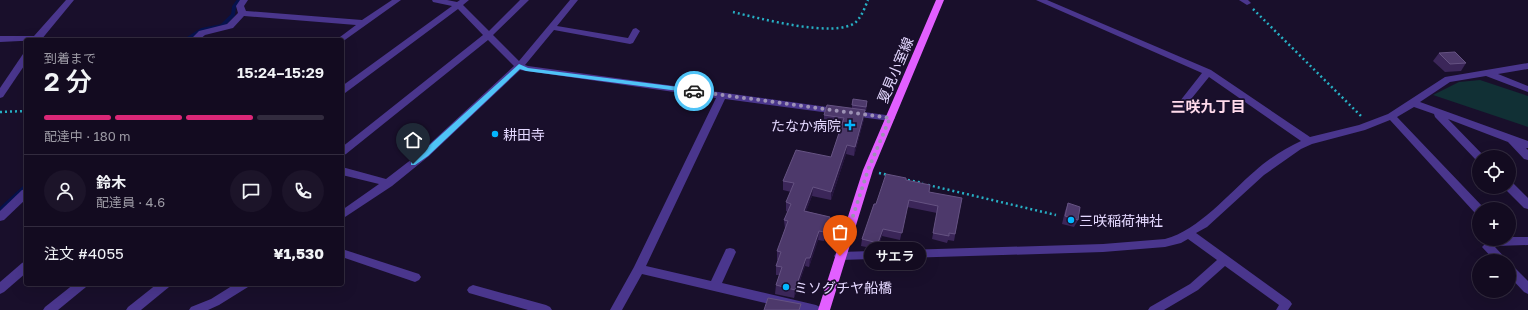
<!DOCTYPE html>
<html lang="ja">
<meta charset="utf-8">
<style>
:root{--surface:#130b20;--page:#1c1429;--text:#f1f3f6;--muted:#9d9ba5;--line:#322b3e;--accent:#db2777}
body{margin:0;font-family:"Golos Text","Noto Sans JP",sans-serif;background:var(--page);color:var(--text);height:100vh;display:flex;flex-direction:column;font-size:15px;white-space:nowrap}
*{box-sizing:border-box;margin:0}
p{font-size:13px;color:var(--muted)}
.icon{flex:none;width:22px;height:22px;fill:none;stroke:currentColor;stroke-width:2;stroke-linecap:round;stroke-linejoin:round}
.map{position:relative;flex:1;overflow:hidden}
.sheet{position:absolute;left:24px;top:38px;width:320px;height:248px;display:flex;flex-direction:column;background:var(--surface);border-radius:4px;box-shadow:0 4px 16px #0002,0 0 0 1px var(--line)}
.sheet>*{flex:none}
.fabs{position:absolute;left:1472px;top:150px;display:grid;gap:8px}
.fabs a{display:grid;place-items:center;width:44px;height:44px;border-radius:50%;background:var(--surface);box-shadow:0 4px 16px #0002,0 0 0 1px var(--line);font-size:20px}
.pin{position:absolute;display:grid;place-items:center;width:34px;height:34px;color:#fff;margin:-41px -17px;border-radius:50% 50% 50% 0;rotate:-45deg;box-shadow:0 0 4px #0007}
.pin .icon{rotate:45deg}
.courier{position:absolute;display:grid;place-items:center;width:40px;height:40px;margin:-20px;border:3px solid #4fc3f7;border-radius:50%;background:#fff;color:#222;box-shadow:0 1px 5px #0007}
.bubble{position:absolute;height:28px;border-radius:14px;background:var(--surface);box-shadow:0 4px 16px #0002,0 0 0 1px var(--line);font-size:13px;font-weight:600;line-height:28px;text-align:center}
.headline em{font-style:normal;font-weight:600}
.headline div{display:flex;flex-direction:column-reverse}
.headline{display:flex;align-items:center;justify-content:space-between;height:68px;padding:0 20px}
h1{font-size:26px;font-weight:600;line-height:30px}
.bar{display:grid;grid-template-columns:repeat(4,1fr);gap:6px 4px;align-content:center;height:48px;padding:0 20px}
.bar i{height:5px;border-radius:3px;background:var(--line)}
.bar .on{background:var(--accent)}
.bar p{grid-column:span 4}
.line{display:flex;align-items:center;gap:10px;padding:0 20px;border-top:1px solid var(--line)}
.line div{flex:1}
.round{display:grid;place-items:center;flex:none;width:42px;height:42px;border-radius:21px;background:var(--page)}
.map>svg:first-child{display:block}
</style>
<div class="map">
<svg width="1528" height="310" viewBox="0 0 1528 310">
<rect width="100%" height="100%" fill="#190f2b"/>
<path fill="#113035" d="M1480,80L1528,96V127L1433,95L1459,82Z"/>
<g fill="none" stroke-linecap="round" stroke-linejoin="round">
<g stroke="#06124c" stroke-width="4">
<path d="M186,40L202,30L222,26L233,15L234,7L239,0"/>
<path d="M0,210L26,186"/>
</g>
<g stroke="#27b0c5" stroke-width="2.5" stroke-dasharray="2 3" stroke-linecap="butt">
<path d="M1253,9L1362,117"/>
<path d="M733,12C758,18 836,39 856,22C862,16 865,7 868,0"/>
<path d="M0,112L26,111"/>
<path d="M879,173L888,175"/>
<path d="M903,179L923,183"/>
<path d="M928,185L1056,215"/>
</g>
<g fill="#4a368d" fill-rule="evenodd">
<path d="M66,0H74L41,40L0,42V36H34Z"/>
<path d="M240,0H248L244,6L246,11L362,20L392,0H401L342,42V40H336L356,25L244,16L233,28L205,35L199,40H190L199,31L227,24L238,13L236,6Z"/>
<path d="M432,0H447L457,2L460,0H469L463,5L489,31L520,0H529L493,35L519,61L570,0H578L557,26L628,38L633,29L636,28L640,31L633,43L630,44L554,30L525,65L528,66L893,116L895,118L893,120L890,121L725,99L646,266L711,281L726,249L730,248L734,249L736,252L722,283L816,305L820,307L822,310H795L642,274L622,310H610L634,267L716,98L520,70L429,156L392,186L342,219V210L379,184L342,175V167L386,179L421,152L514,66L488,40L346,154L342,156V147L483,35L458,9L345,93L342,94V86L452,6L433,2Z"/>
<path d="M1036,0H1047L1211,70L1310,137L1359,125L1388,114L1445,77L1528,63V69L1498,74L1528,86V92L1486,76L1450,82L1420,102L1528,141V148H1526L1528,150V160L1524,159L1508,142L1448,119L1485,157H1479V160H1476L1435,117L1434,114L1414,107L1397,117L1483,207L1484,209H1479V214L1475,213L1390,120L1365,130L1312,144L1301,149L1264,175L1207,227L1196,233L1290,301L1292,304L1288,310H1276L1279,305L1225,266L1198,290L1164,310H1148L1150,307L1190,284L1217,260L1188,239L1181,243L1165,247L1103,252L840,260L836,259L834,256L836,253L840,252L1103,244L1165,239C1199,230 1229,193 1255,171C1268,159 1286,148 1301,141L1209,77L1179,114H1173L1171,112L1173,110L1202,73Z"/>
<path d="M1239,0H1248L1251,3L1247,5Z"/>
<path d="M26,53V63L3,97L0,98V88L23,54Z"/>
<path d="M1509,182L1513,183L1528,198V209L1524,208L1505,189L1504,187H1509Z"/>
<path d="M26,189V199L4,220L0,221V211L22,190Z"/>
<path d="M1509,237H1528V245L1496,246L1495,247L1508,261H1495L1482,247L1490,239H1509Z"/>
<path d="M342,249L419,274L421,277L419,280L415,282L342,257Z"/>
<path d="M26,261V273L4,292L0,294V282L22,263Z"/>
<path d="M1509,264L1513,266L1528,281V294L1524,292L1509,276Z"/>
<path d="M74,284H88L86,287L58,310H43L45,307Z"/>
<path d="M157,284H171L169,287L141,310H126L128,307Z"/>
<path d="M235,284H250L248,287L219,305L208,310H189L191,307L211,299Z"/>
<path d="M473,285L546,305L550,307L552,310H528L469,293L467,290L469,287Z"/>
</g>
<path fill="#e25fff" fill-rule="evenodd" d="M936,0H944L873,170L830,310H818L863,170Z"/>
</g>
<g fill="#3b2659">
<path d="M1439,53L1466,63L1461,71L1445,72L1433,61Z"/>
<path d="M852,105H867L866,111H865L864,119L854,156L846,154L831,200L812,196L806,211L830,217L829,226L824,241L818,240L809,267L805,266L794,298L775,294L776,285L779,275H776V266L778,260H777V251L785,229L784,220L788,212L786,211V202L791,192L783,190V181L831,157L841,127L824,124V115L852,108Z"/>
<path d="M906,180L929,192L962,198L954,241L948,240L947,243L932,239L937,213L907,207L900,240L882,236L877,249L861,246L862,239L876,204Z"/>
<path d="M1068,203L1078,220L1074,227L1062,224L1065,211Z"/>
</g>
<g fill="#26153f">
<path d="M865,110L864,119L854,156L855,147Z"/>
<path d="M847,145L846,154L831,200V192Z"/>
<path d="M813,187L812,196L803,220L804,211Z"/>
<path d="M830,217L829,226L824,241V232Z"/>
<path d="M883,229L882,236L877,249L878,243Z"/>
<path d="M819,231L818,240L809,267L810,258Z"/>
<path d="M806,258L805,266L794,298L795,290Z"/>
</g>
<g fill="#4d396b" stroke="#655282">
<path d="M1455,52L1466,63L1450,64L1439,53Z"/>
<path d="M853,99L867,101L866,107L852,105Z"/>
<path d="M827,105L865,110L855,147L847,145L831,192L813,187L804,211L830,217L824,232L819,231L810,258H806L795,290L776,285L782,267L776,266L781,252L777,251L788,221L784,220L791,204L786,202L794,183L783,181L796,150L831,157L844,118L824,115Z"/>
<path d="M886,174L906,178V180L930,185L929,192L962,198L955,234L949,233V236L933,233L938,206L909,200L902,233L883,229L878,243L862,239L874,204H876Z"/>
<path d="M1068,203L1080,207L1078,220L1065,216Z"/>
<path d="M768,298L801,304L799,310H764Z"/>
</g>
<path fill="#4fc3f7" d="M519,64L528,68L694,89L697,91L694,93L526,71L520,69L428,156L415,165H411V162Z"/>
<g fill="none" stroke-linecap="round" stroke-linejoin="round">
<path stroke="#9d92b5" stroke-width="4" stroke-dasharray="0 7.2" d="M694,91L890,118L868,170L840,256"/>
</g>
<g fill="#04b6ff" stroke="#190f2b" stroke-width="1.5">
<path d="M848 119h4v4h4v4h-4v4h-4v-4h-4v-4h4z"/>
<circle cx="495" cy="134" r="4"/>
<circle cx="1071" cy="220" r="4"/>
<circle cx="786" cy="287" r="4"/>
</g>
<g text-anchor="middle" dominant-baseline="central" stroke-width="3.5" stroke-linejoin="round" paint-order="stroke">
<g font-size="14" fill="#e4d8ff" stroke="#190f2b">
<text transform="translate(895 70) rotate(-67)">夏見小室線</text>
</g>
<g font-size="14" fill="#e4d8ff" stroke="#190f2b" text-anchor="start">
<text x="841" y="125" text-anchor="end">たなか病院</text>
<text x="503" y="134">耕田寺</text>
<text x="1079" y="220">三咲稲荷神社</text>
<text x="794" y="287">ミソグチヤ船橋</text>
</g>
<g font-size="15" font-weight="bold" fill="#ffdaeb" stroke="#190f2b">
<text x="1208" y="106">三咲九丁目</text>
</g>
</g>
</svg>
<div class="fabs">
<a><svg class="icon" aria-label="locate" viewBox="0 0 24 24"><circle cx="12" cy="12" r="6"/><path d="M12 2v4M12 18v4M2 12h4M18 12h4"/></svg></a>
<a>+</a>
<a>−</a>
</div>
<div class="pin" style="left:840px;top:256px;background:#ea580c"><svg class="icon" aria-label="bag" viewBox="0 0 24 24"><path d="M5 8h14l-1 12H6zM9 8a3 3 0 0 1 6 0"/></svg></div>
<div class="pin" style="left:413px;top:164px;background:#1f2937"><svg class="icon" aria-label="home" viewBox="0 0 24 24"><path d="M3 11l9-7 9 7M6 9v11h12V9"/></svg></div>
<div class="courier" style="left:694px;top:91px"><svg class="icon" aria-label="car" viewBox="0 0 24 24"><path d="M5 17H2v-5l4-1 3-4h7l3 4 3 1v5h-3M9 17h6M6 11h13"/><circle cx="7" cy="17" r="2"/><circle cx="17" cy="17" r="2"/></svg></div>
<div class="bubble" style="left:864px;top:242px;width:62px">サエラ</div>
<section class="sheet">
<div class="headline"><div><h1>2 分</h1><p>到着まで</p></div><em>15:24–15:29</em></div>
<div class="bar"><i class="on"></i><i class="on"></i><i class="on"></i><i></i><p>配達中 · 180 m</p></div>
<div class="line" style="height:72px"><a class="round"><svg class="icon" aria-label="person" viewBox="0 0 24 24"><circle cx="12" cy="8" r="4"/><path d="M4 21q1-7 8-7t8 7"/></svg></a><div><b>鈴木</b><p>配達員 · 4.6</p></div><a class="round"><svg class="icon" aria-label="chat" viewBox="0 0 24 24"><path d="M4 5h16v11H9l-5 4z"/></svg></a><a class="round"><svg class="icon" aria-label="phone" viewBox="0 0 24 24"><path d="M5 4h4l2 5-3 2q2 4 5 5l2-3 5 2v4C11 20 4 13 5 4z"/></svg></a></div>
<div class="line" style="height:52px"><div>注文 #4055</div><b>¥1,530</b></div>
</section>
</div>
